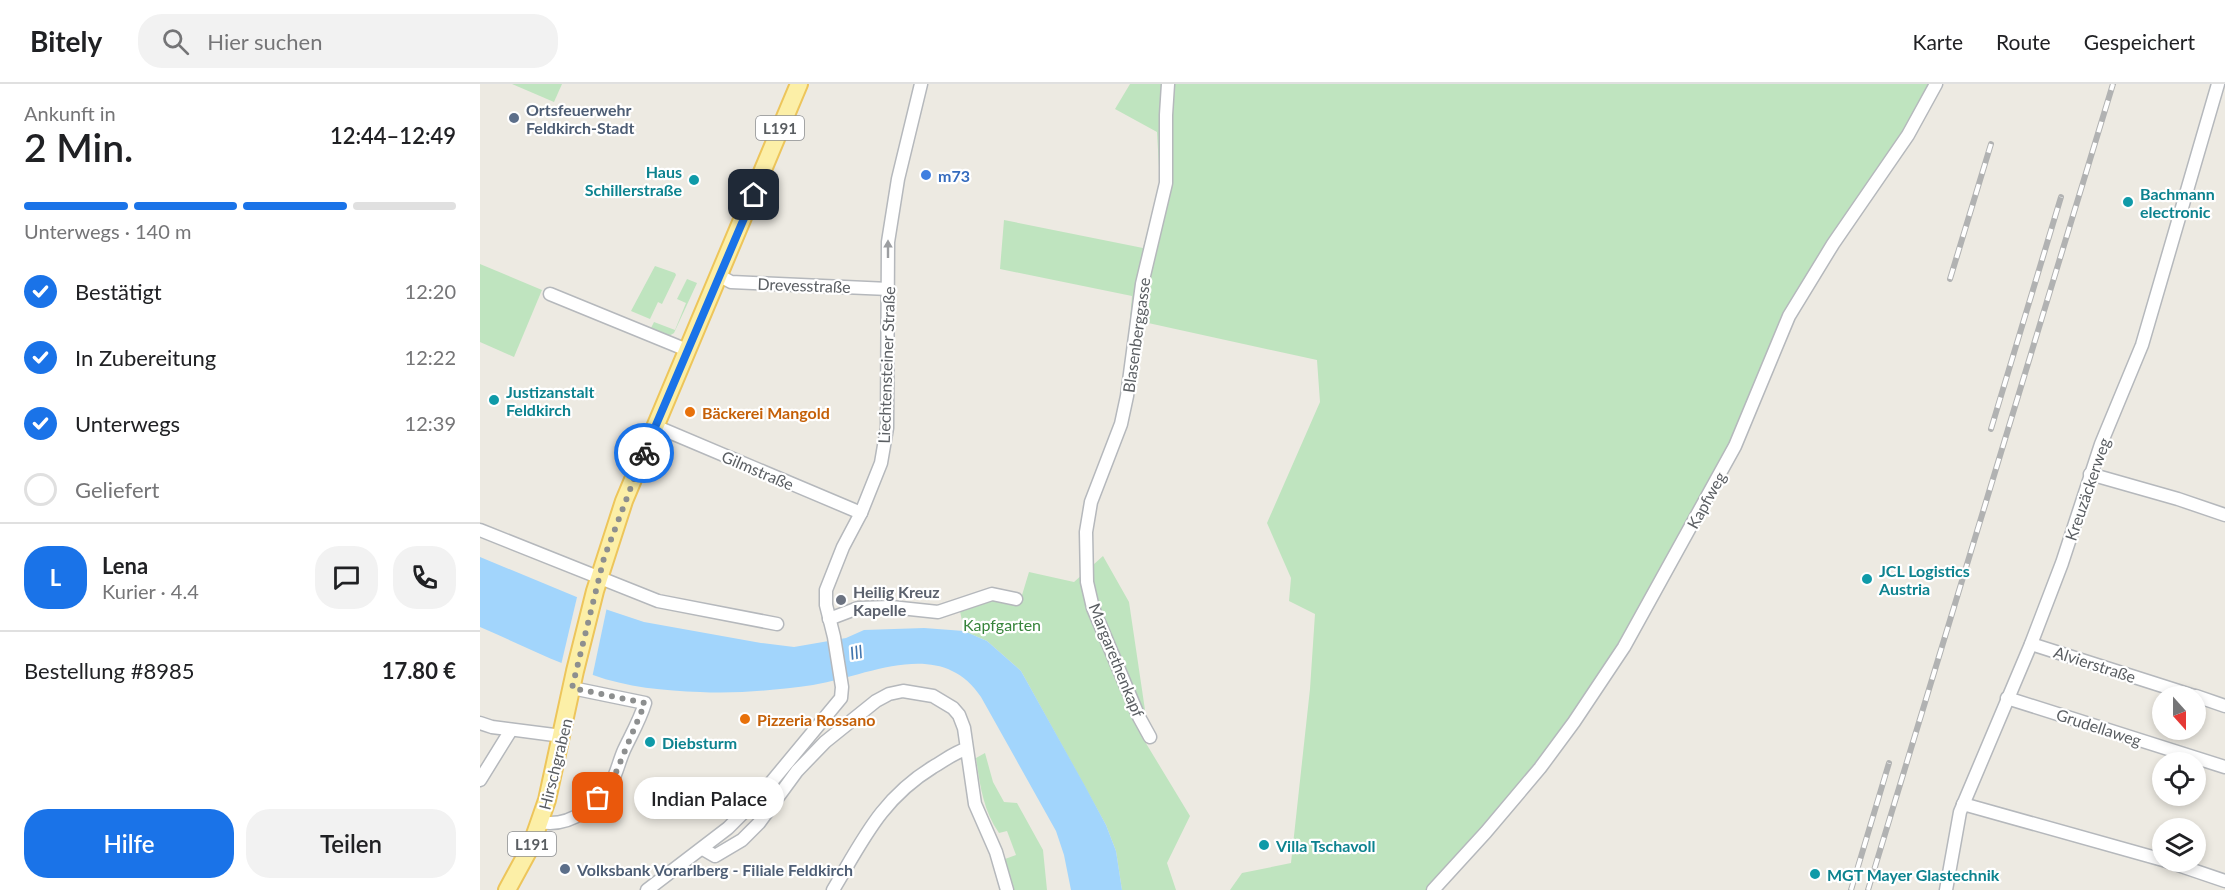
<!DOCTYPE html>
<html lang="de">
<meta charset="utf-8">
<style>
:root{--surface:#fff;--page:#f2f2f2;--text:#202124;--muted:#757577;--line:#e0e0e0;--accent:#1a73e8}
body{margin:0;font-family:Lato,sans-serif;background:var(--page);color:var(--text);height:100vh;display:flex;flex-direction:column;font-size:22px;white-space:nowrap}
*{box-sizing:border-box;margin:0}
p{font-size:20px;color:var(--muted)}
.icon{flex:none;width:33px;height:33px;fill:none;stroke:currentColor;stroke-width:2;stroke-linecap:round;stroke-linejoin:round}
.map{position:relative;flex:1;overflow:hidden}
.side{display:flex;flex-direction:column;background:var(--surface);width:480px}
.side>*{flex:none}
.needle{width:39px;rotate:159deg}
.buttons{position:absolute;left:1672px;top:602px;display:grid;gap:12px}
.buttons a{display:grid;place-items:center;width:54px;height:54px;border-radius:50%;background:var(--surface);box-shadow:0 3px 9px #0003;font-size:30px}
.pin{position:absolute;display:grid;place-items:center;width:51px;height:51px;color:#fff;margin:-26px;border-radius:12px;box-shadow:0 3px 9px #0006}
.courier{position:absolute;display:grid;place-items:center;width:60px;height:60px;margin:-30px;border:4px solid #1a73e8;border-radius:50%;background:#fff;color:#222;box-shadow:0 2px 8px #0007}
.bubble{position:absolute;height:42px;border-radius:21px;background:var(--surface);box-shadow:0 3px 9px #0003;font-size:20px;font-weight:600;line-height:42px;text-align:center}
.summary em{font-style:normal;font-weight:600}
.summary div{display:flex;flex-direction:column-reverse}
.summary{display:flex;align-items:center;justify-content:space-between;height:102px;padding:0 24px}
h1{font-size:39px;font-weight:600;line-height:45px}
.bar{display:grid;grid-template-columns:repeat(4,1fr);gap:9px 6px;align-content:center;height:72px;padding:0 24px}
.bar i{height:8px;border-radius:4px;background:var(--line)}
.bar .current{background:var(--accent)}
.bar p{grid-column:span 4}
.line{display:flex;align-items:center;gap:15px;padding:0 24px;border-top:2px solid var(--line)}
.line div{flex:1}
.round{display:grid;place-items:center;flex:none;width:63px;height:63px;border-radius:24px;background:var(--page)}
ol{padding:0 24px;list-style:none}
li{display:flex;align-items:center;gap:18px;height:66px}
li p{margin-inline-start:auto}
li .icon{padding:6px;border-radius:50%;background:var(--accent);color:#fff;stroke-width:4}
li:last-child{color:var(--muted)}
li i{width:33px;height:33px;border:3px solid var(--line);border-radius:50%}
.button{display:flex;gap:12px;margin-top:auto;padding:12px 24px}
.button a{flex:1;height:69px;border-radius:24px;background:var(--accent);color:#fff;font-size:24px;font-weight:600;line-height:69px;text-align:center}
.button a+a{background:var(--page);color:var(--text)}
header{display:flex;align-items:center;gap:36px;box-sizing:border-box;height:84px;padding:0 30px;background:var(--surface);border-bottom:2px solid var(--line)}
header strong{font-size:28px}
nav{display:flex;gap:33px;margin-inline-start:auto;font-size:21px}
.search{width:420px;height:54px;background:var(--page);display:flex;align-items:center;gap:15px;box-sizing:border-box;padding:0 21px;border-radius:24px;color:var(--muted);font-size:22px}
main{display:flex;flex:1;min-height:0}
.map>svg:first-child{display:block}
</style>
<header>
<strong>Bitely</strong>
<div class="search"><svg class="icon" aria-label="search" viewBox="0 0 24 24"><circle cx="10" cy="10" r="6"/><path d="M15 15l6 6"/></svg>Hier suchen</div>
<nav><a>Karte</a><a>Route</a><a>Gespeichert</a></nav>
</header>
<main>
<section class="side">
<div class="summary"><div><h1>2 Min.</h1><p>Ankunft in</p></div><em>12:44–12:49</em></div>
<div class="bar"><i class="current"></i><i class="current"></i><i class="current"></i><i></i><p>Unterwegs · 140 m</p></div>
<ol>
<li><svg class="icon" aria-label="check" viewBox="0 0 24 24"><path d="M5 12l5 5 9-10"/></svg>Bestätigt<p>12:20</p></li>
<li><svg class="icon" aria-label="check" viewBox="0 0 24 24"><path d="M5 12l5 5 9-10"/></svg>In Zubereitung<p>12:22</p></li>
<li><svg class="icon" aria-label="check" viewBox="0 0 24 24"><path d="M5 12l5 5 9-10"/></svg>Unterwegs<p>12:39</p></li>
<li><i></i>Geliefert</li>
</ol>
<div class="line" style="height:108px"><b class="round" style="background:var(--accent);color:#fff">L</b><div><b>Lena</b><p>Kurier · 4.4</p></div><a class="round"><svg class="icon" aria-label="chat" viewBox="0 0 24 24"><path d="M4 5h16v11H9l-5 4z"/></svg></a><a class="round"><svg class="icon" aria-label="phone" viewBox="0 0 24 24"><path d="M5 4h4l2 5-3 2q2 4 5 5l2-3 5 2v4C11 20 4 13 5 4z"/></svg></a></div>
<div class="line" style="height:78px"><div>Bestellung #8985</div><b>17.80 €</b></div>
<div class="button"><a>Hilfe</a><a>Teilen</a></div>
</section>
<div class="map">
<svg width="1745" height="806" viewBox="0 0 1745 806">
<rect width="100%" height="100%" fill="#edeae2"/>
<g fill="#bfe4bf">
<path d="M32,0H82L74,18Z"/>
<path d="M650,0H1456L1309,232L1255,362L1094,638L953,806H750L762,789L811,779L830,605L835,530L809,517L811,494L787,439L840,318L837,276L650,235L652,212L520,185L524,136L663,164L680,101L677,48L635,25Z"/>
<path d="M0,180L62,206L34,273L0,258Z"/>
<path d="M175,182L195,189L196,191L182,220L178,218L170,235L151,227Z"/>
<path d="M207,195L217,199L194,249L189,252L171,244L174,238L195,246L206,219L197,215Z"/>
<path d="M623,472L649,518L665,626L664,656L710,732L687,779L696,806H642L636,767L626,741L541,587L507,557L484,547L480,527C502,518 516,512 539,521L549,488L594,498Z"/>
<path d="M505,669L513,698L524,718L537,719L563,766L567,806H533L525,775L536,771L527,747L519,749C503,726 500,701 496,674Z"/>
</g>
<path fill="#a2d5fc" d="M0,473L128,526L164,538L281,559L314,563L366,554L384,546L444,544L484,547L507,557L541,587L605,702L626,741L636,767L642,806H591L584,771L576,747L501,613C460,552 389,592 333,601C297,606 257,610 220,608C185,607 146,603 113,591C75,578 37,559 0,543Z"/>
<path fill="#edeae2" d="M98,509L127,523L112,594L81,581Z"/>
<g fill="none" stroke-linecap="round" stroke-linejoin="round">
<g stroke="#b5b8bc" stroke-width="15">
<g id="minor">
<path d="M240,192L251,198L409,205"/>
<path d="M70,210L207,266"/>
<path d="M175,342L381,429"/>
<path d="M1610,390L1698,415L1745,431"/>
<path d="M0,446L178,517L297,540"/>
<path d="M349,535L378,524L411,523L458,528L512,510L536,515"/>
<path d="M1551,560L1714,612"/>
<path d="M1716,612L1745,622"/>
<path d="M1527,614L1745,683"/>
<path d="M0,639L12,643L82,652"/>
<path d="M670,653L659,633L613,524L607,498L606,448L611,418L641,340L647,312L662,200L686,99V31L688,0"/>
<path d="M0,696L31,646"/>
<path d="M1483,720L1683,776"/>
<path d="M60,738C92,744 120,720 134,693C138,684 140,675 144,666C151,651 160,636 165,619L92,604"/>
<path d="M223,765L235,772L262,756L279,739L317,687L345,658L396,617L409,610L423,607L453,612L473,624L479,631L484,644L495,720L516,768L527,806"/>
<path d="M1686,777L1745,797"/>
<path d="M167,806L248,744L279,713L361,614L362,603L354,553L346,521V506L363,463L381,429L401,379L407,344L408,158L418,95L441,0"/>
<path d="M353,806C383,756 401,715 453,683C464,677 473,669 486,665"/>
<path d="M953,806L1006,748L1060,684L1094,638L1144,563L1255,362L1309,232L1353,160L1428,51L1456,0"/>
<path d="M1466,806L1480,728L1551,560L1582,479L1621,360L1662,261L1738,0"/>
</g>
</g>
<g stroke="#edc55b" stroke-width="20">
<path id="major" d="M27,806L51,762L67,716L95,587L115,507L144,417L319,0"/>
</g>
<use href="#minor" stroke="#fff" stroke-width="12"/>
<use href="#major" stroke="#fcefa7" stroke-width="16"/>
<g stroke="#b1b2b2" stroke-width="6">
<g id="rail">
<path d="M1470,195L1511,60"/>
<path d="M1511,345L1581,113"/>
<path d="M1371,806L1409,679"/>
<path d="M1388,806L1633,0"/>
</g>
</g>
<use href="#rail" stroke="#fff" stroke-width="4" stroke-dasharray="11" stroke-linecap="butt"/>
</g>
<defs><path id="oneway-solid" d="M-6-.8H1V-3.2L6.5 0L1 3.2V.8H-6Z" transform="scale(1.5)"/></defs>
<use fill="#9c9ea1" href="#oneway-solid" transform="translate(408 165) rotate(-90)"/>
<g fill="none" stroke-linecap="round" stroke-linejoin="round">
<path stroke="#8d8f8f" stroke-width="6" stroke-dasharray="0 10.8" d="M118,714L134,693L165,619L92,604L124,474L164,369"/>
<path stroke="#1a73e8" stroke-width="8" d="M164,369L274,111"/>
</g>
<g fill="#5c6f8a" stroke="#fff" stroke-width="2">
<circle cx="34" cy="34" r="6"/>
<circle cx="85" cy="785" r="6"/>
</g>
<circle fill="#3f7fe0" stroke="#fff" stroke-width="2" cx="446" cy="91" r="6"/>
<g fill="#0f9aa8" stroke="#fff" stroke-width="2">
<circle cx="214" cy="96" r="6"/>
<circle cx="1648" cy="118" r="6"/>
<circle cx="14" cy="316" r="6"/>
<circle cx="1387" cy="495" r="6"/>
<circle cx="170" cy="658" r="6"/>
<circle cx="784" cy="761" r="6"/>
<circle cx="1335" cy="790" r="6"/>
</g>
<g fill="#e8710a" stroke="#fff" stroke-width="2">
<circle cx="210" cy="328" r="6"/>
<circle cx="265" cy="635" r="6"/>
</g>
<circle fill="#6b7280" stroke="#fff" stroke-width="2" cx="361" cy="516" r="6"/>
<g text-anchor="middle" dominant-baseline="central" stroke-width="4.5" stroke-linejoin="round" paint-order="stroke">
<g fill="#fff" stroke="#8c8e91" stroke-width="1.5">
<rect x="276" y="32" width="48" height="24" rx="4.5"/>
<rect x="28" y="748" width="48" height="24" rx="4.5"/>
</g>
<g font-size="15" font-weight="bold" fill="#5a5e62">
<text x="300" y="44">L191</text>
<text x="52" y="760">L191</text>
</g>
<g font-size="16" font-weight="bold" fill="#4e5e75" stroke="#fff" text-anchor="start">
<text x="46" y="25">Ortsfeuerwehr<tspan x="46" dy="18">Feldkirch-Stadt</tspan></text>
<text x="97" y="785">Volksbank Vorarlberg - Filiale Feldkirch</text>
</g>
<g font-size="16" font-weight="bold" fill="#0d838f" stroke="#fff" text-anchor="start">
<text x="202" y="87" text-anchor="end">Haus<tspan x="202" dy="18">Schillerstraße</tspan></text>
<text x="1660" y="109">Bachmann<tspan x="1660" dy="18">electronic</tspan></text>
<text x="26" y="307">Justizanstalt<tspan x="26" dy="18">Feldkirch</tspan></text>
<text x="1399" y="486">JCL Logistics<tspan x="1399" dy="18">Austria</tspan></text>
<text x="182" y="658">Diebsturm</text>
<text x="796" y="761">Villa Tschavoll</text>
<text x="1347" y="790">MGT Mayer Glastechnik</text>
</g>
<g font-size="16" font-weight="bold" fill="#366cbe" stroke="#fff" text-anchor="start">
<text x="458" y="91">m73</text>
</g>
<g font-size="16" fill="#5a5e62" stroke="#fff">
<text transform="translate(324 201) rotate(2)">Drevesstraße</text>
<text transform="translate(656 251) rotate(-82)">Blasenberggasse</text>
<text transform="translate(406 281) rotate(-88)">Liechtensteiner Straße</text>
<text transform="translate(278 386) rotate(23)">Gilmstraße</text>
<text transform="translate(1607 405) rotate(-71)">Kreuzäckerweg</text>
<text transform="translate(1226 416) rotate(-61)">Kapfweg</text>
<text transform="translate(637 576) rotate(68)">Margarethenkapf</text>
<text transform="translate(1615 580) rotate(18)">Alvierstraße</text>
<text transform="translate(1619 643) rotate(18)">Grudellaweg</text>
<text transform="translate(75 680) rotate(-76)">Hirschgraben</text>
</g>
<g font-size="16" font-weight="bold" fill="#c56008" stroke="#fff" text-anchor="start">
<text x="222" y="328">Bäckerei Mangold</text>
<text x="277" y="635">Pizzeria Rossano</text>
</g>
<g font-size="16" font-weight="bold" fill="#5b616d" stroke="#fff" text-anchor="start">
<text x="373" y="507">Heilig Kreuz<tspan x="373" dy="18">Kapelle</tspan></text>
</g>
<g font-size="16" fill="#37843b" stroke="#fff">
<text x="522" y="540">Kapfgarten</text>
</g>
<g font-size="18" font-style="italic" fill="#4175ae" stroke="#fff">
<text transform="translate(376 568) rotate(-11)">Ill</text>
</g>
</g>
</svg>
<div class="buttons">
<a><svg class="needle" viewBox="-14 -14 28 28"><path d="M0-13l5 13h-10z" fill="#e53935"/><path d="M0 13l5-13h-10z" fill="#757577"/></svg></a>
<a><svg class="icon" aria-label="locate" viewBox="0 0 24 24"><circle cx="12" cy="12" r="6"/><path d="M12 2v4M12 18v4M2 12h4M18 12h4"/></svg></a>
<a><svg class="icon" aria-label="layers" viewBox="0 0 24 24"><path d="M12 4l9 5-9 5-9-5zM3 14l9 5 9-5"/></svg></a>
</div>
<div class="pin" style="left:118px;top:714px;background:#ea580c"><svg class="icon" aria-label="bag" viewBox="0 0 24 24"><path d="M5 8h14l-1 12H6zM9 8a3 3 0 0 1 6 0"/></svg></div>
<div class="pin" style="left:274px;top:111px;background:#1f2937"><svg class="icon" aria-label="home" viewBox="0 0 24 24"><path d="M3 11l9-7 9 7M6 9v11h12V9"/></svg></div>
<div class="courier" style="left:164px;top:369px"><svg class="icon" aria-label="bike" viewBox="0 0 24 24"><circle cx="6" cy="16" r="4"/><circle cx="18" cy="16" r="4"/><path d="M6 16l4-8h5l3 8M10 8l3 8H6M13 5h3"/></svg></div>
<div class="bubble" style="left:154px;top:693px;width:150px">Indian Palace</div>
</div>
</main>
